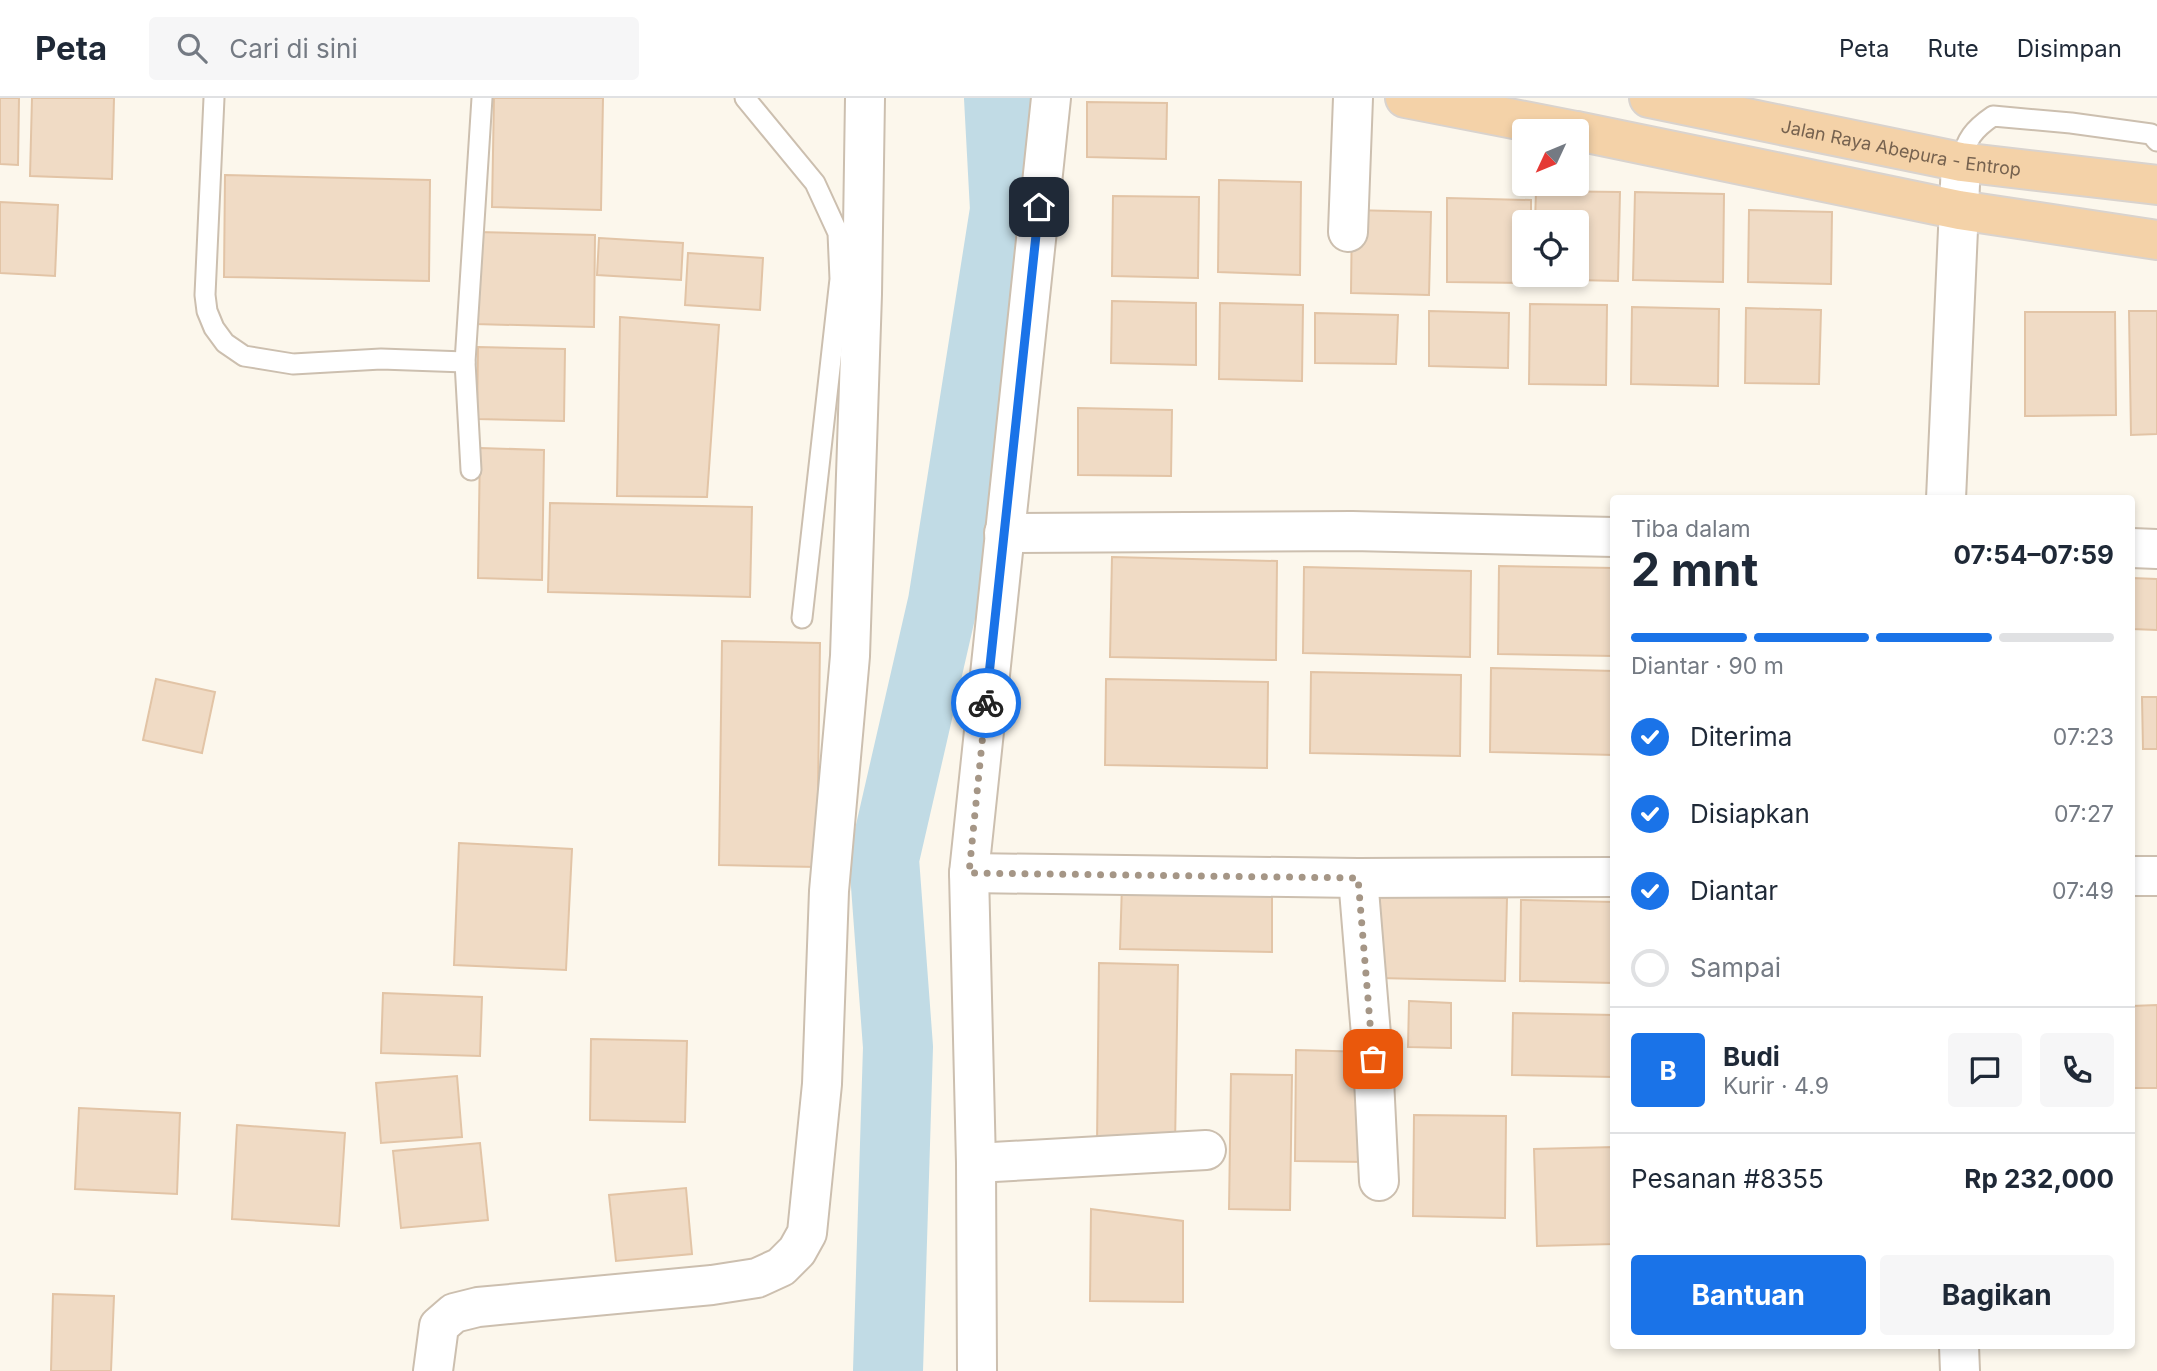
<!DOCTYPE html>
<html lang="id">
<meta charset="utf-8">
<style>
:root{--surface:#fff;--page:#f6f6f7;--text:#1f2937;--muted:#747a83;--line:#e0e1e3;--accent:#1a73e8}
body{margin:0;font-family:Inter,sans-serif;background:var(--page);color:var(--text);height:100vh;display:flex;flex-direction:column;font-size:26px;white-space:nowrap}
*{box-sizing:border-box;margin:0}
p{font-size:23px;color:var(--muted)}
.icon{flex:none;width:38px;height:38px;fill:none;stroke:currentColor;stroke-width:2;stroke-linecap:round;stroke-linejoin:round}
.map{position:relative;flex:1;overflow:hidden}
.drawer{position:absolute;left:1610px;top:397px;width:525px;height:854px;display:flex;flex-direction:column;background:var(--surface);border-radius:7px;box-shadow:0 4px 10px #0003}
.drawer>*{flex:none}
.needle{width:46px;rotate:226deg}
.buttons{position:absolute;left:1512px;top:21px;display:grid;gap:14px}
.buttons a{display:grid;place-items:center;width:77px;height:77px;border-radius:7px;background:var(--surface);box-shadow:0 4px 10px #0003;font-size:35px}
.pin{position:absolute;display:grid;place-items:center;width:60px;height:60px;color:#fff;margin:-30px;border-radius:14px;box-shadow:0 4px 10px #0006}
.courier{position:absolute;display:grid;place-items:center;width:70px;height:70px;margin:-35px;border:5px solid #1a73e8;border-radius:50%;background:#fff;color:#222;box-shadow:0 2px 9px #0007}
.overview em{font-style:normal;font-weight:700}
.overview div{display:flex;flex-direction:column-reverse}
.overview{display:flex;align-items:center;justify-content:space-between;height:119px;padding:0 21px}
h1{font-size:46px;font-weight:700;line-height:52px}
.bar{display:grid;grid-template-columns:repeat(4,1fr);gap:10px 7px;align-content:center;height:84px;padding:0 21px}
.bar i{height:9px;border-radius:5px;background:var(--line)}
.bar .selected{background:var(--accent)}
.bar p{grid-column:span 4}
.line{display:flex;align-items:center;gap:18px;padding:0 21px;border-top:2px solid var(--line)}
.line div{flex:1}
.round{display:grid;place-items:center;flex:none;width:74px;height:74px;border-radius:7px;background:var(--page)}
ol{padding:0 21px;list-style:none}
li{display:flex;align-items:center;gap:21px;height:77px}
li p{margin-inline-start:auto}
li .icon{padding:7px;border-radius:50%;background:var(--accent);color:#fff;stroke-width:4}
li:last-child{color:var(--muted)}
li i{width:38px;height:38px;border:4px solid var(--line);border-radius:50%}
.cta{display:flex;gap:14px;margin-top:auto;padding:14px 21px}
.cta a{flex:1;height:80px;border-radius:7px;background:var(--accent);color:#fff;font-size:28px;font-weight:700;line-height:80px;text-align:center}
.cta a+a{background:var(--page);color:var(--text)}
header{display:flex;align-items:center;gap:42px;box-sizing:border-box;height:98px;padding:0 35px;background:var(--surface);border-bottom:2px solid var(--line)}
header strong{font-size:33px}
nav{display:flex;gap:38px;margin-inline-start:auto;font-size:24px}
.search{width:490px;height:63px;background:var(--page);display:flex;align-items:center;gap:18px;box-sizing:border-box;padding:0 24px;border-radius:7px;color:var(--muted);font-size:26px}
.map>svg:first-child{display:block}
</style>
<header>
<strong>Peta</strong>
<div class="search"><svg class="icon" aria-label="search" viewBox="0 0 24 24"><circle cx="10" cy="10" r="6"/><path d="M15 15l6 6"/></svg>Cari di sini</div>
<nav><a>Peta</a><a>Rute</a><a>Disimpan</a></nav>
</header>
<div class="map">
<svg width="2157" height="1273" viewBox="0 0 2157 1273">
<rect width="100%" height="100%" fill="#fcf7ec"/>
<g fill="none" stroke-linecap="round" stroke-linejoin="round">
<path stroke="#c1dbe5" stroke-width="70" d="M888,1273L898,949L884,761L943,504L1005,112L999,0"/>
</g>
<g fill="#f0dbc5" stroke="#e2c4a6" stroke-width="2">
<path d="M0,0H19L18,67L0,66Z"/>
<path d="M32,0H114L112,81L30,78Z"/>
<path d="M494,0H603L601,112L492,109Z"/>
<path d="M1087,4L1167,5L1166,61L1087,59Z"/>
<path d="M225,77L430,82L429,183L224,179Z"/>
<path d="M1219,82L1301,84L1300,177L1218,174Z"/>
<path d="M1536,93L1620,94L1618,183L1535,181V177H1577V124H1535Z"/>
<path d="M1635,94L1724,96L1723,184L1633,182Z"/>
<path d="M1113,98L1199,99L1198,180L1112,178Z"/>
<path d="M1447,100L1531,102V124H1524V177H1530V185L1447,184Z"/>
<path d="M0,104L58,107L55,178L0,175Z"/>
<path d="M1352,112L1431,114L1429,197L1351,195Z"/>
<path d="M1749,112L1832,114L1831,186L1748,184Z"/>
<path d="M477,134L595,137L594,229L475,226Z"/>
<path d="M599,140L683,145L681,182L597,177Z"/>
<path d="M688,155L763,160L760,212L685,207Z"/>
<path d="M1112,203L1196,205V267L1111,265Z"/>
<path d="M1220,205L1303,207L1302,283L1219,281Z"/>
<path d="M1530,206L1607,207L1606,287L1529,286Z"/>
<path d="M1632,209L1719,211L1718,288L1631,286Z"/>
<path d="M1746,210L1821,212L1819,286L1745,285Z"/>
<path d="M1429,213L1509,215L1508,270L1429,268Z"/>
<path d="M2129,213H2157V336L2131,337Z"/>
<path d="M2025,214H2115L2116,317L2025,318Z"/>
<path d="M1315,215L1398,217L1396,266L1315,265Z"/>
<path d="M620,219L719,227L707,399L617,398Z"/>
<path d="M478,249L565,251L564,323L477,321Z"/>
<path d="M1078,310L1172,312L1171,378L1078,377Z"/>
<path d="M480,350L544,352L542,482L478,480Z"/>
<path d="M550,405L752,409L750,499L548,494Z"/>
<path d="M1112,459L1277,463L1276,562L1110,559Z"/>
<path d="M1499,468L1614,470V558L1498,556Z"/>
<path d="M1304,469L1471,473L1470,559L1303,555Z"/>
<path d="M2132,480L2157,481V532L2132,531Z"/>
<path d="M722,543L820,545L817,769L719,767Z"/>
<path d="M1491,570L1614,573V657L1490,654Z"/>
<path d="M1311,574L1461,577L1460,658L1310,655Z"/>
<path d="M156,581L215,594L202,655L143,642Z"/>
<path d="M1106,581L1268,584L1267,670L1105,667Z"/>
<path d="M2142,599H2157V651H2143Z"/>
<path d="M459,745L572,751L566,872L454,867Z"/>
<path d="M1122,786L1272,789V854L1120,851Z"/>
<path d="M1380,798L1507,800L1505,883L1379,880Z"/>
<path d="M1521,802L1614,804V885L1520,883Z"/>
<path d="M1099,865L1178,867L1175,1048L1097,1047Z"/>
<path d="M383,895L482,899L480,958L381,955Z"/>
<path d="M1409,903L1451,905V950L1408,949Z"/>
<path d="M2157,907V990H2132V908Z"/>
<path d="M1513,915L1614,917V979L1512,977Z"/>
<path d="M591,941L687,943L685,1024L590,1022Z"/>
<path d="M1296,952L1368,954L1366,1064L1295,1063Z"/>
<path d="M1231,976L1292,977L1290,1112L1229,1111Z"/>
<path d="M457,978L462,1039L381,1045L376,985Z"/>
<path d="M79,1010L180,1015L177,1096L75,1091Z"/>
<path d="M1414,1017L1506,1018L1505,1120L1413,1118Z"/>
<path d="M237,1027L345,1035L339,1128L232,1121Z"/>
<path d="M480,1045L488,1122L401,1130L393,1053Z"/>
<path d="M1614,1049V1146L1537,1148L1534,1051Z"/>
<path d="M686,1090L692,1156L616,1163L609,1097Z"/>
<path d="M1091,1111L1183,1123V1204L1090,1203Z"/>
<path d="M53,1196L114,1198L111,1273H51Z"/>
</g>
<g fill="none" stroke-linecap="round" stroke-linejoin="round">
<g stroke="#ccbfaf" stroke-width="23">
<g id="service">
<path d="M214,0L205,197L207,213L214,230L225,245L244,258L293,266L381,261L465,264"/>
<path d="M745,0L815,85L838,135L840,181L802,520"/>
<path d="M1961,64C1966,41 1974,31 1993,18L2071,25L2151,36L2157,43"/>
<path d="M471,372L465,264L482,0"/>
</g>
</g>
<g stroke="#ccbfaf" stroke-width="42">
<g id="minor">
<path d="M1348,134L1353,0"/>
<path d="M1946,401L1961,64"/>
<path d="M1004,435L1352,433L1614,439"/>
<path d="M2132,450L2157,451"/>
<path d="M969,775L1358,780L1614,779"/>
<path d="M2132,778H2157"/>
<path d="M1358,780L1373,961L1379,1083"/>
<path d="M976,1065L1206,1052"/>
<path d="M1959,1248L1960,1273"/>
<path d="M433,1273L439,1228L454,1215L478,1209L712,1187L757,1180L781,1169L797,1153L807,1135L822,986L829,793L850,558L862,196L865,0"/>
<path d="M977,1273L976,1065L969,775L1051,0"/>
</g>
</g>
<g stroke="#d9d3ce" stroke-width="42">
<g id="trunk">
<path d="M1405,0L1576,33"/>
<path id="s1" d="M1649,0L1961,64L2157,87"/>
<path d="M1577,33L1959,112L2157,142"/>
</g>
</g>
<use href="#service" stroke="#fff" stroke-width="19"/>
<use href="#minor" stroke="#fff" stroke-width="38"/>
<use href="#trunk" stroke="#f4d2a8" stroke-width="38"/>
</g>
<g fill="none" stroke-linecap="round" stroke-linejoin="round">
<path stroke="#a59686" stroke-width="7" stroke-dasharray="0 12.6" d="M986,605L969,775L1358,780L1373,961"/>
<path stroke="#1a73e8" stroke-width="9" d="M986,605L1039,109"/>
</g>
<g text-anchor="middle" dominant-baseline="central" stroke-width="5" stroke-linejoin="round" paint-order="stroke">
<g font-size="18" fill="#76624f" stroke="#fefbf2">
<text stroke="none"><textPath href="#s1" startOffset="257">Jalan Raya Abepura - Entrop</textPath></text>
</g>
</g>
</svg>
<div class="buttons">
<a><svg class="needle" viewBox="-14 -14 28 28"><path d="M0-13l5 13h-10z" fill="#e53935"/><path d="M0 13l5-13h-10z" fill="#747a83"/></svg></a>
<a><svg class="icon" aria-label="locate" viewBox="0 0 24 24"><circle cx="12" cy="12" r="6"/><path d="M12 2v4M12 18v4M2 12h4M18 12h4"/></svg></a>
</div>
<div class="pin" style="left:1373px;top:961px;background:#ea580c"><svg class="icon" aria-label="bag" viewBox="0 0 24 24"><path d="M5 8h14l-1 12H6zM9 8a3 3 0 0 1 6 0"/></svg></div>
<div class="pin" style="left:1039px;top:109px;background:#1f2937"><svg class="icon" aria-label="home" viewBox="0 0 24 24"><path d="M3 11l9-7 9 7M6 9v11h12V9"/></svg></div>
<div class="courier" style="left:986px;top:605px"><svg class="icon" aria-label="bike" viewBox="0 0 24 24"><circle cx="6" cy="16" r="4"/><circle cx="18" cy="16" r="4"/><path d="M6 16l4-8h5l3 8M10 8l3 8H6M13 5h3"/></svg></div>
<section class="drawer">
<div class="overview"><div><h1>2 mnt</h1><p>Tiba dalam</p></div><em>07:54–07:59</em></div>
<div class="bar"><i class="selected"></i><i class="selected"></i><i class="selected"></i><i></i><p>Diantar · 90 m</p></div>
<ol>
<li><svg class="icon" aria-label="check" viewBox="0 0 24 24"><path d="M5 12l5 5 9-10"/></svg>Diterima<p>07:23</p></li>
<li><svg class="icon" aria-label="check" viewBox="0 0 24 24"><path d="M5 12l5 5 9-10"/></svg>Disiapkan<p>07:27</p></li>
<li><svg class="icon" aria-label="check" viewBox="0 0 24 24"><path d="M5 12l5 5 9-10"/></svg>Diantar<p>07:49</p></li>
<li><i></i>Sampai</li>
</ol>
<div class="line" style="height:126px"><b class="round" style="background:var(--accent);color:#fff">B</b><div><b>Budi</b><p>Kurir · 4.9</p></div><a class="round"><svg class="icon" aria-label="chat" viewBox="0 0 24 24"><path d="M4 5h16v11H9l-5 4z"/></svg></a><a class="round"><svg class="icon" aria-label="phone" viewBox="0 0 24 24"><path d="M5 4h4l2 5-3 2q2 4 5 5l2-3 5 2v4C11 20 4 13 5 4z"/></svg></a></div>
<div class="line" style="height:91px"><div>Pesanan #8355</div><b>Rp 232,000</b></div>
<div class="cta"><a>Bantuan</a><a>Bagikan</a></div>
</section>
</div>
